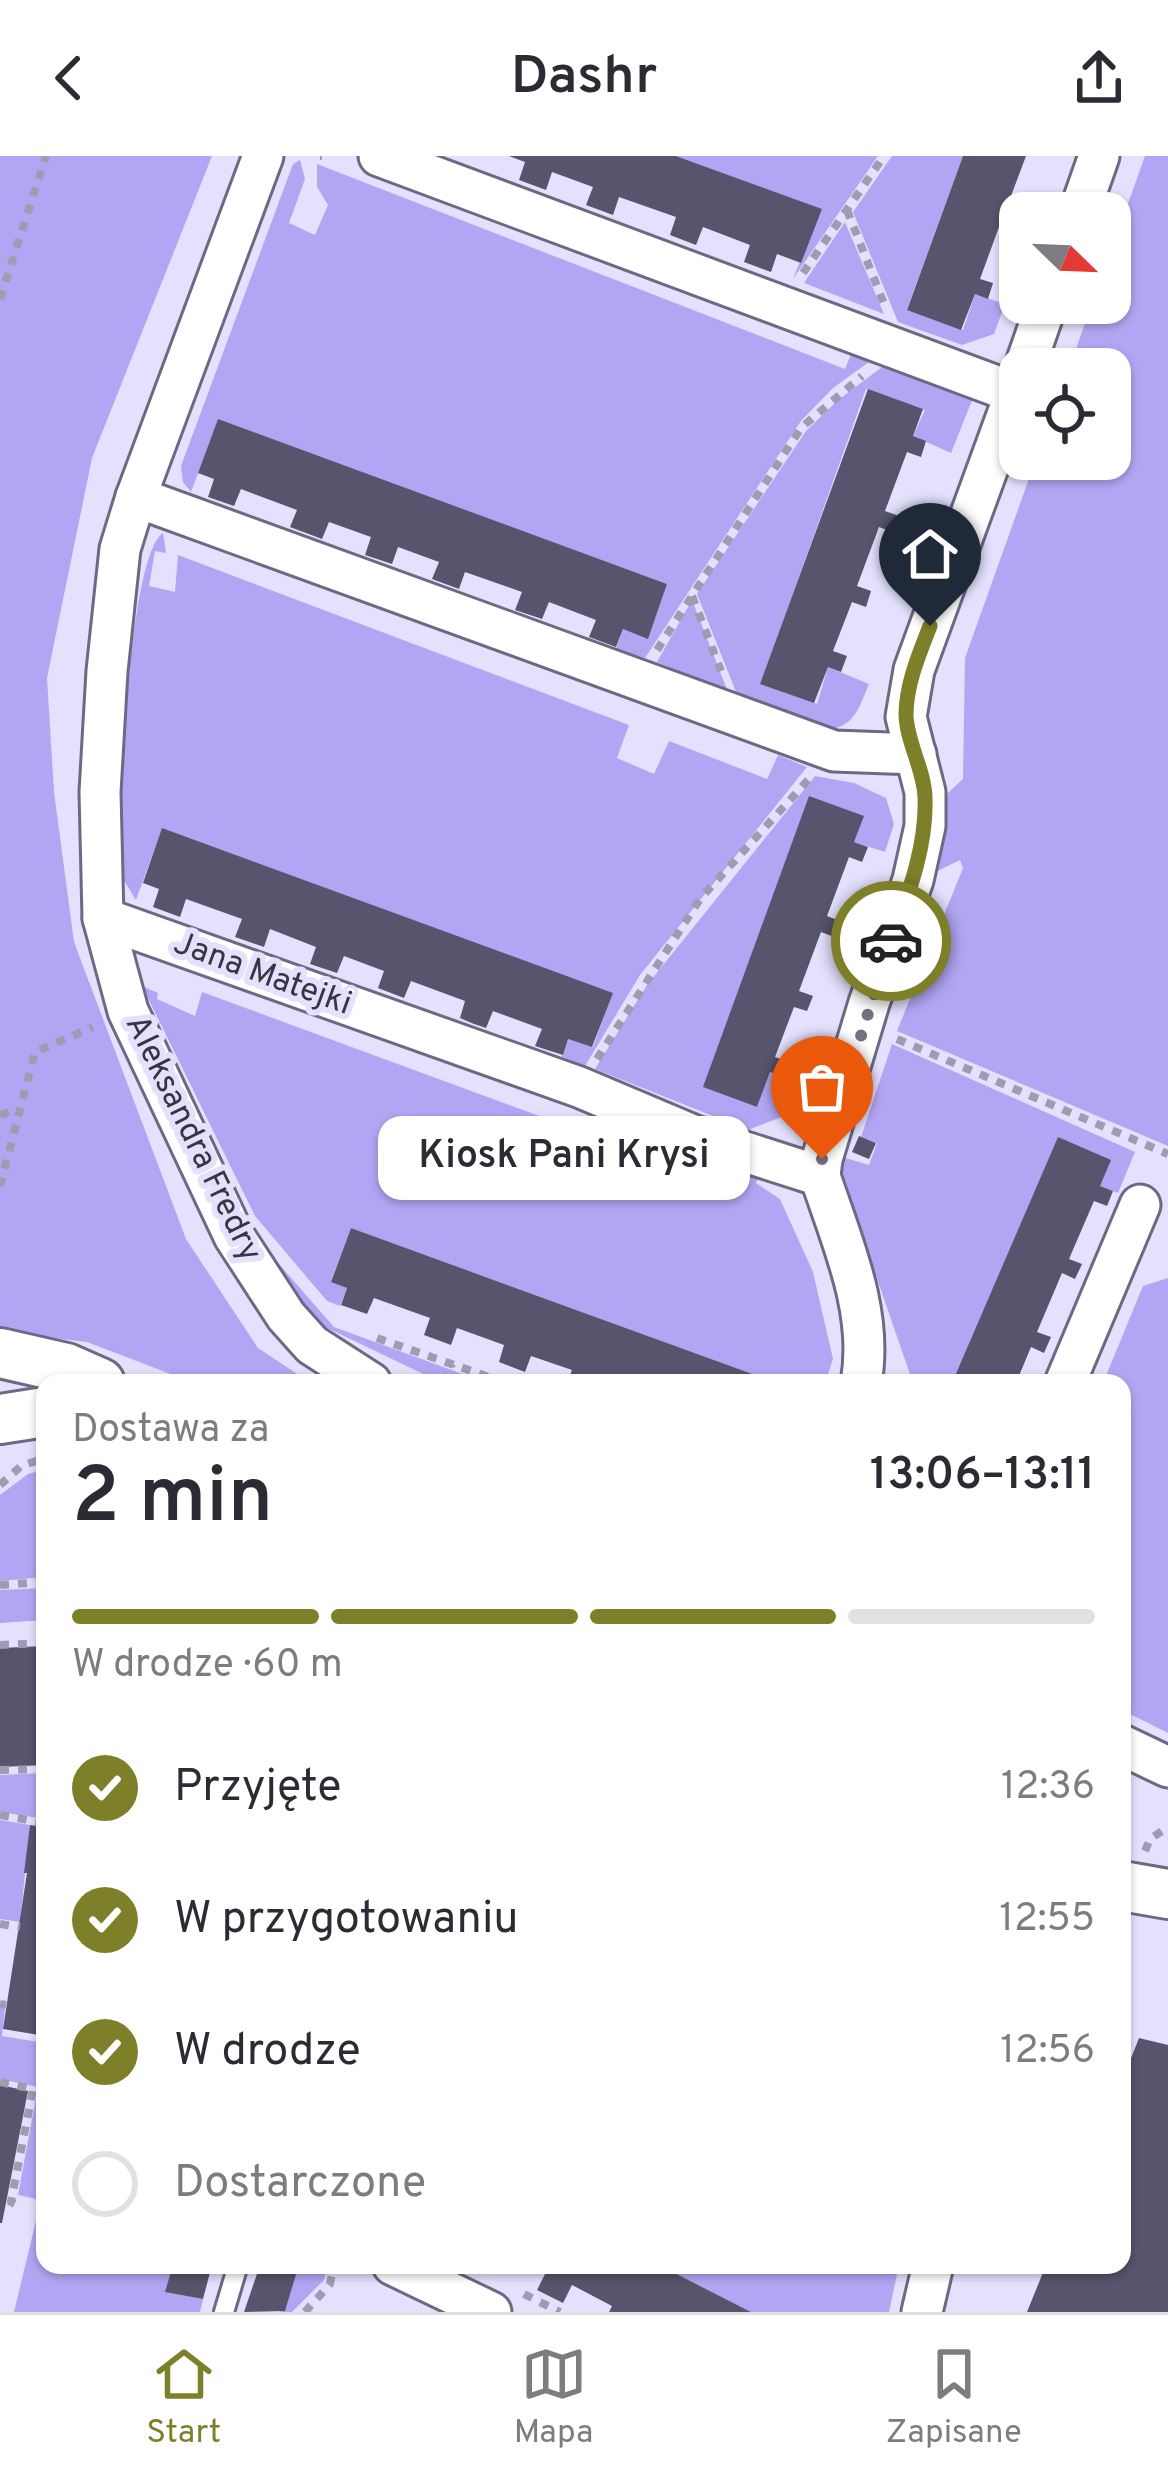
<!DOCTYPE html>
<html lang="pl">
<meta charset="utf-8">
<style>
:root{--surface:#fff;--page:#f2f2f3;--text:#2b2b33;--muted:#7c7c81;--line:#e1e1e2;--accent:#7e8029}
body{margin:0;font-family:Overpass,sans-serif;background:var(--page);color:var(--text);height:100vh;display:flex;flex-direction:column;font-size:45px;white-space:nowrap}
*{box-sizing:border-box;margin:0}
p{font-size:39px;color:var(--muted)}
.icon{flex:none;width:66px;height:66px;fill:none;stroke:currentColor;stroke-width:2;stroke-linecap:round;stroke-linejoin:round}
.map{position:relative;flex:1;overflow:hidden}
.drawer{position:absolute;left:36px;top:1218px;width:1095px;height:900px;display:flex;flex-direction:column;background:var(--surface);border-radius:24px;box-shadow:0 3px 9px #0004}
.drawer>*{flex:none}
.needle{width:78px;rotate:113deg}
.tools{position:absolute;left:999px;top:36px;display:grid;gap:24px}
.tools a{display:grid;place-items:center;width:132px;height:132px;border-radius:24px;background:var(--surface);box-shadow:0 3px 9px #0004;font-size:60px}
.pin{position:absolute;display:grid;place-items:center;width:102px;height:102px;color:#fff;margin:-123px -51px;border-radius:50% 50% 50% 0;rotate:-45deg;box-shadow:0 0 12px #0007}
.pin .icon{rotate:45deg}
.courier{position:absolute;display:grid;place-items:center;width:120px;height:120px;margin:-60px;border:9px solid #7e8029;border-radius:50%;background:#fff;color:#222;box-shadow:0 3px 15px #0007}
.bubble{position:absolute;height:84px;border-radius:24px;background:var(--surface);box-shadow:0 3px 9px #0004;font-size:39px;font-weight:600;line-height:84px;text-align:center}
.overview em{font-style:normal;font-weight:600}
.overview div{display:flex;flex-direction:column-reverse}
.overview{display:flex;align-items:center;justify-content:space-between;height:204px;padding:0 36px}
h1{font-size:78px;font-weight:600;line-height:90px}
.bar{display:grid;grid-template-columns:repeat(4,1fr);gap:18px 12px;align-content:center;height:144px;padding:0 36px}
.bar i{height:15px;border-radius:9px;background:var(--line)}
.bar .active{background:var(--accent)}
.bar p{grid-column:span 4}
ol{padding:0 36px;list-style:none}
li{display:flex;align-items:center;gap:36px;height:132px}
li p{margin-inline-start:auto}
li .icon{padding:12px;border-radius:50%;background:var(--accent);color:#fff;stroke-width:4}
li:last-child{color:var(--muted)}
li i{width:66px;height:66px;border:6px solid var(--line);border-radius:50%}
header{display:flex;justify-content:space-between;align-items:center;height:156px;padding:0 36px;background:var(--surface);font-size:54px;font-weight:600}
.tab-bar{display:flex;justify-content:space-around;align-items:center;height:168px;border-top:3px solid var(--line);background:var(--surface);font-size:33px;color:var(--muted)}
.tab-bar a{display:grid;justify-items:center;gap:6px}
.tab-bar .active{color:var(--accent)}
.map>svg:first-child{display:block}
</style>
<header><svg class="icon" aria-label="back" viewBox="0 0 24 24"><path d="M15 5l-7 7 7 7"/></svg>Dashr<svg class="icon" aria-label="share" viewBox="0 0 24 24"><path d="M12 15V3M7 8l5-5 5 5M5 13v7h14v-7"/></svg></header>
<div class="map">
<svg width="1168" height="2156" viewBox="0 0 1168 2156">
<rect width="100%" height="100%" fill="#e4e1fe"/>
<g fill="#b2a6f4">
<path d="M0,0H212L92,302L47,522L54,636L74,786L186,1083L258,1192L311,1227H194L87,1186L0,1176Z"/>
<path d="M676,0H878L793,123L821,53Z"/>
<path d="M892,0H963L907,153L963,174L975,138L1005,148L994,178L962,189L898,166L853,56Z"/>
<path d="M1145,0H1168V990L897,875L963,712L960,704L925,721L937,647L963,623L965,502L1036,303H1110V213H1069L1092,147H1110V98Z"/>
<path d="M300,4L305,23L289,67L315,79L328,49L317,31V8L845,213L855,189L880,198L833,232L801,265L645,502L616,493L623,473L648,482L667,428L218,264L191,336L183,326L181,310L293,8Z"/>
<path d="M845,66L884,158L804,127Z"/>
<path d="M890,205L967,234L973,242L951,297L913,280L925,254L866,233L761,528L817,548L828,511L869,528C864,539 860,553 852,562C825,593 767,553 738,541L697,438L806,275L837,245Z"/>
<path d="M163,377L166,397L155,395L149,430L175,436L178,399L186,402L629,569L617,602L654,618L669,585L767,623L778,599L807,611L640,819L585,910L562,901L568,883L593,891L612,838L162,673L136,744L120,718L116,695C120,644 129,399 163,377Z"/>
<path d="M692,444L728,536L657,506Z"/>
<path d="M815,620L854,627L886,642L894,668L885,696L854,686L704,931L757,951L770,916L805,929L797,955L748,974L595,913L647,829Z"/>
<path d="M142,830L158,837L157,843L195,860L202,836L553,965L543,994L577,1009L589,979L689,1017L707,996L760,1017L756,1027L780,1043L813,1116L833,1203L825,1227H776L351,1072L331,1125L347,1132L340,1150L327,1145L255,1060Z"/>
<path d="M892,888L1135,996L1118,1037L1100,1030L952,1227H913L843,1024L842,1001L869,1009L877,987L861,981Z"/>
<path d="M257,1083L334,1171L487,1227H442L319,1168L316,1171Z"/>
<path d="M1168,1122V1577L1122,1554V1227H1103L1143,1130Z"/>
<path d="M45,1313V1421L0,1425V1339L28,1318Z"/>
<path d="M45,1432V1464L0,1467V1434Z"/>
<path d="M45,1617V1663L0,1656V1619Z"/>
<path d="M0,1664L30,1669L20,1766L0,1763Z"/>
<path d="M0,1851L5,1852L2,1880L45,1887V2109H173L166,2135L203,2143L200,2156H14L41,2044L18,2039L38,1931L0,1923Z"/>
<path d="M299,2109H327L324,2124L292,2156H279L285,2154Z"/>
<path d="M659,2109H899L889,2156H751Z"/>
</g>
<g fill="#57546d">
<path d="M509,0H676L822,53L801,107L777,98L771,116L744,106L750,89L703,71L696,89L670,79L676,61L619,41L613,59L586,49L593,31L552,16L546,34L519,24L525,6Z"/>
<path d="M963,0H1026L1005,56L1018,61L1012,76L999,71L980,123L993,127L988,143L975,138L961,174L907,154Z"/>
<path d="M868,233L923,253L913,280L926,285L921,301L907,296L885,355L899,360L892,376L879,371L857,430L871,435L866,451L852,446L833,495L847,500L841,516L828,511L814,547L760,528Z"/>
<path d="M218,263L667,428L648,483L623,473L616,491L589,481L596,464L549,446L542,463L515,454L522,436L465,416L459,433L432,423L439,406L398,391L392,408L365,399L371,381L329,366L322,383L290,371L297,354L241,333L234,350L208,341L214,323L198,317Z"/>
<path d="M809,640L864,660L854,686L868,691L862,706L849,701L827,760L840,765L834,781L821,776L799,835L813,840L807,855L794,851L775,901L789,906L784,921L770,916L757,951L703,931Z"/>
<path d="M162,672L613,837L592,891L568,883L563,899L535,890L542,873L493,855L486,872L474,868L460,862L465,845L411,825L404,842L378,832L384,815L344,800L337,817L310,808L316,791L270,773L264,791L235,781L242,763L186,743L180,761L153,751L159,733L143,727Z"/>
<path d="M859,980L876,987L869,1003L852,996Z"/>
<path d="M1058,981L1111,1004L1100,1030L1113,1035L1107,1050L1094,1045L1069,1103L1082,1108L1075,1123L1062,1117L1037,1176L1051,1181L1044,1197L1031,1191L1016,1227H952Z"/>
<path d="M351,1072L774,1226V1227H607L599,1224L597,1227H567L572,1214L531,1200L525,1216L499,1206L504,1189L457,1172L451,1189L424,1179L430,1162L374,1142L367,1158L341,1149L347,1132L331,1126Z"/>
<path d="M45,1490V1609L0,1611V1492Z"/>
<path d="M30,1669L45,1671V1880L3,1873L27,1717H24Z"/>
<path d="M1139,1882L1168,1889V2156H1027L1046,2109H1122V1925Z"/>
<path d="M0,1929L28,1935L2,2067H0Z"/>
<path d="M173,2109H212L203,2143L165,2136Z"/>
<path d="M260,2109H299L285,2155L244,2156Z"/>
<path d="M532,2109H659L751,2156H609L612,2150L572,2129L563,2147L537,2134L546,2116Z"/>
</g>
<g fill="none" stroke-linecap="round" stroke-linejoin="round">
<g stroke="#6c6983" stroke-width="24">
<path id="service" d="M224,2156L238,2109"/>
</g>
<g stroke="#6c6983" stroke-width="45">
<g id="minor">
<path d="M263,0L136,341L120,393L107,515L100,636L103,762L128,855L234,1080L286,1160L312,1189L371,1227"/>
<path d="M379,0L1015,237"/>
<path d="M1079,57L1099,0"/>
<path d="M1024,213L1047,147"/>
<path d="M136,341L834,595L916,598"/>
<path d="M103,762L579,931L695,980L820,1020"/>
<path d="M861,1227C874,1157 842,1086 820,1020L822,1003L869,847L913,724L925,670V636L906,561L914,514L1020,224"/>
<path d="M1065,1227L1140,1049"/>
<path d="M1122,1589L1168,1611"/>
<path d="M393,2109L491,2156"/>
<path d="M922,2156L933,2109"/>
</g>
</g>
<g stroke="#6c6983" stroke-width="54">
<g id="tertiary">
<path d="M0,1197L66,1212L100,1227"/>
<path d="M0,1263L45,1256"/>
<path d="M1122,1730L1168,1738"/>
</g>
</g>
<g stroke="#9f9cb2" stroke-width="8" stroke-dasharray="9 9" stroke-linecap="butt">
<path d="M320,0H322"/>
<path d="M847,54L884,148"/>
<path d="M803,117L884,0"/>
<path d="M0,143L46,0"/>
<path d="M692,440L721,515"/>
<path d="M657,494L801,272L862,220"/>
<path d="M897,883L1168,998"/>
<path d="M597,903L700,743L808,624"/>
<path d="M0,959L17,953"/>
<path d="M0,1030L35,896L93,871"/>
<path d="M377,1182L506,1227"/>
<path d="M444,1227L452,1208"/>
<path d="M0,1329L21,1310L39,1304"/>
<path d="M0,1429L45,1426"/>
<path d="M0,1489L45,1487"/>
<path d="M0,1614L45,1613"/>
<path d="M0,1659L45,1667"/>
<path d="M1145,1695L1150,1683L1168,1671"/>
<path d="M0,1768L20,1771"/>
<path d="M0,1848L6,1849"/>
<path d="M0,1926L33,1933L11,2046L21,2051"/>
<path d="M524,2138L560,2156"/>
<path d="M305,2156L330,2128L334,2109"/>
</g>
<use href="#service" stroke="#fff" stroke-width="18"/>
<use href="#minor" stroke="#fff" stroke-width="39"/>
<use href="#tertiary" stroke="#fff" stroke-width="48"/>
</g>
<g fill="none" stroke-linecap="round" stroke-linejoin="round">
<path stroke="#737182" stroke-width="12" stroke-dasharray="0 21.6" d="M822,1003L891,785"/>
<path stroke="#7e8029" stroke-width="15" d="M891,785C908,739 927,691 925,641C924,613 907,587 906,559C906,529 919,498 930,470"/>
</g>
<g text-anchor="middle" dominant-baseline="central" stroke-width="12" stroke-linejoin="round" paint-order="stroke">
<g font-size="33" fill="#363540" stroke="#e4e1fe">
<text transform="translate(262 819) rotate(20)">Jana Matejki</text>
<text transform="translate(192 983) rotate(64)">Aleksandra Fredry</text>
</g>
</g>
</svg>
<div class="tools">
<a><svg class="needle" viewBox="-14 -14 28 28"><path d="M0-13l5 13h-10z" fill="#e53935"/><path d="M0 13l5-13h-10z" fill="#7c7c81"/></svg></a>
<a><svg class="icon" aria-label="locate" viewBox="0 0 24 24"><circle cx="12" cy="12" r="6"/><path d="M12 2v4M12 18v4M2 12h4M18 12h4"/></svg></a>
</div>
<div class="pin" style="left:822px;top:1003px;background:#ea580c"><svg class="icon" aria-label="bag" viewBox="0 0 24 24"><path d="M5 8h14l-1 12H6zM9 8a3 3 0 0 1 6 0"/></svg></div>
<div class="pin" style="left:930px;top:470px;background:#1f2937"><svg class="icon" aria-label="home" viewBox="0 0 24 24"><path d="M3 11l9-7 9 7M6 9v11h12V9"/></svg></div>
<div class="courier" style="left:891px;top:785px"><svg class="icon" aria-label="car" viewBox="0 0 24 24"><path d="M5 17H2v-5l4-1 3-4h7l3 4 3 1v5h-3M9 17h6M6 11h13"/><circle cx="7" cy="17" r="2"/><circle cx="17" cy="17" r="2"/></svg></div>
<div class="bubble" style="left:378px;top:960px;width:372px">Kiosk Pani Krysi</div>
<section class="drawer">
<div class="overview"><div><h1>2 min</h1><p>Dostawa za</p></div><em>13:06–13:11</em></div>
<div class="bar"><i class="active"></i><i class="active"></i><i class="active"></i><i></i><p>W drodze · 60 m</p></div>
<ol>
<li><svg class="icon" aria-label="check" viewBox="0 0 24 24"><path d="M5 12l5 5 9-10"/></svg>Przyjęte<p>12:36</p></li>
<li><svg class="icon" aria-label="check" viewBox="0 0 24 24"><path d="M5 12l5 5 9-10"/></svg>W przygotowaniu<p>12:55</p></li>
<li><svg class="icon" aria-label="check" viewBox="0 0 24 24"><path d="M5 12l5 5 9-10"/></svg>W drodze<p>12:56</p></li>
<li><i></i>Dostarczone</li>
</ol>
</section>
</div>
<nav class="tab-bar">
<a class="active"><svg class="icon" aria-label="home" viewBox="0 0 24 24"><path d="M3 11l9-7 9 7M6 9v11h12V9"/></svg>Start</a>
<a><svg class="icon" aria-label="map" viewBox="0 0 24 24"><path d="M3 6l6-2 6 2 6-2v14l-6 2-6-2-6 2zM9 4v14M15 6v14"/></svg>Mapa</a>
<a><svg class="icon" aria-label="saved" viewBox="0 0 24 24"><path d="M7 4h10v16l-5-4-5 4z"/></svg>Zapisane</a>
</nav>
